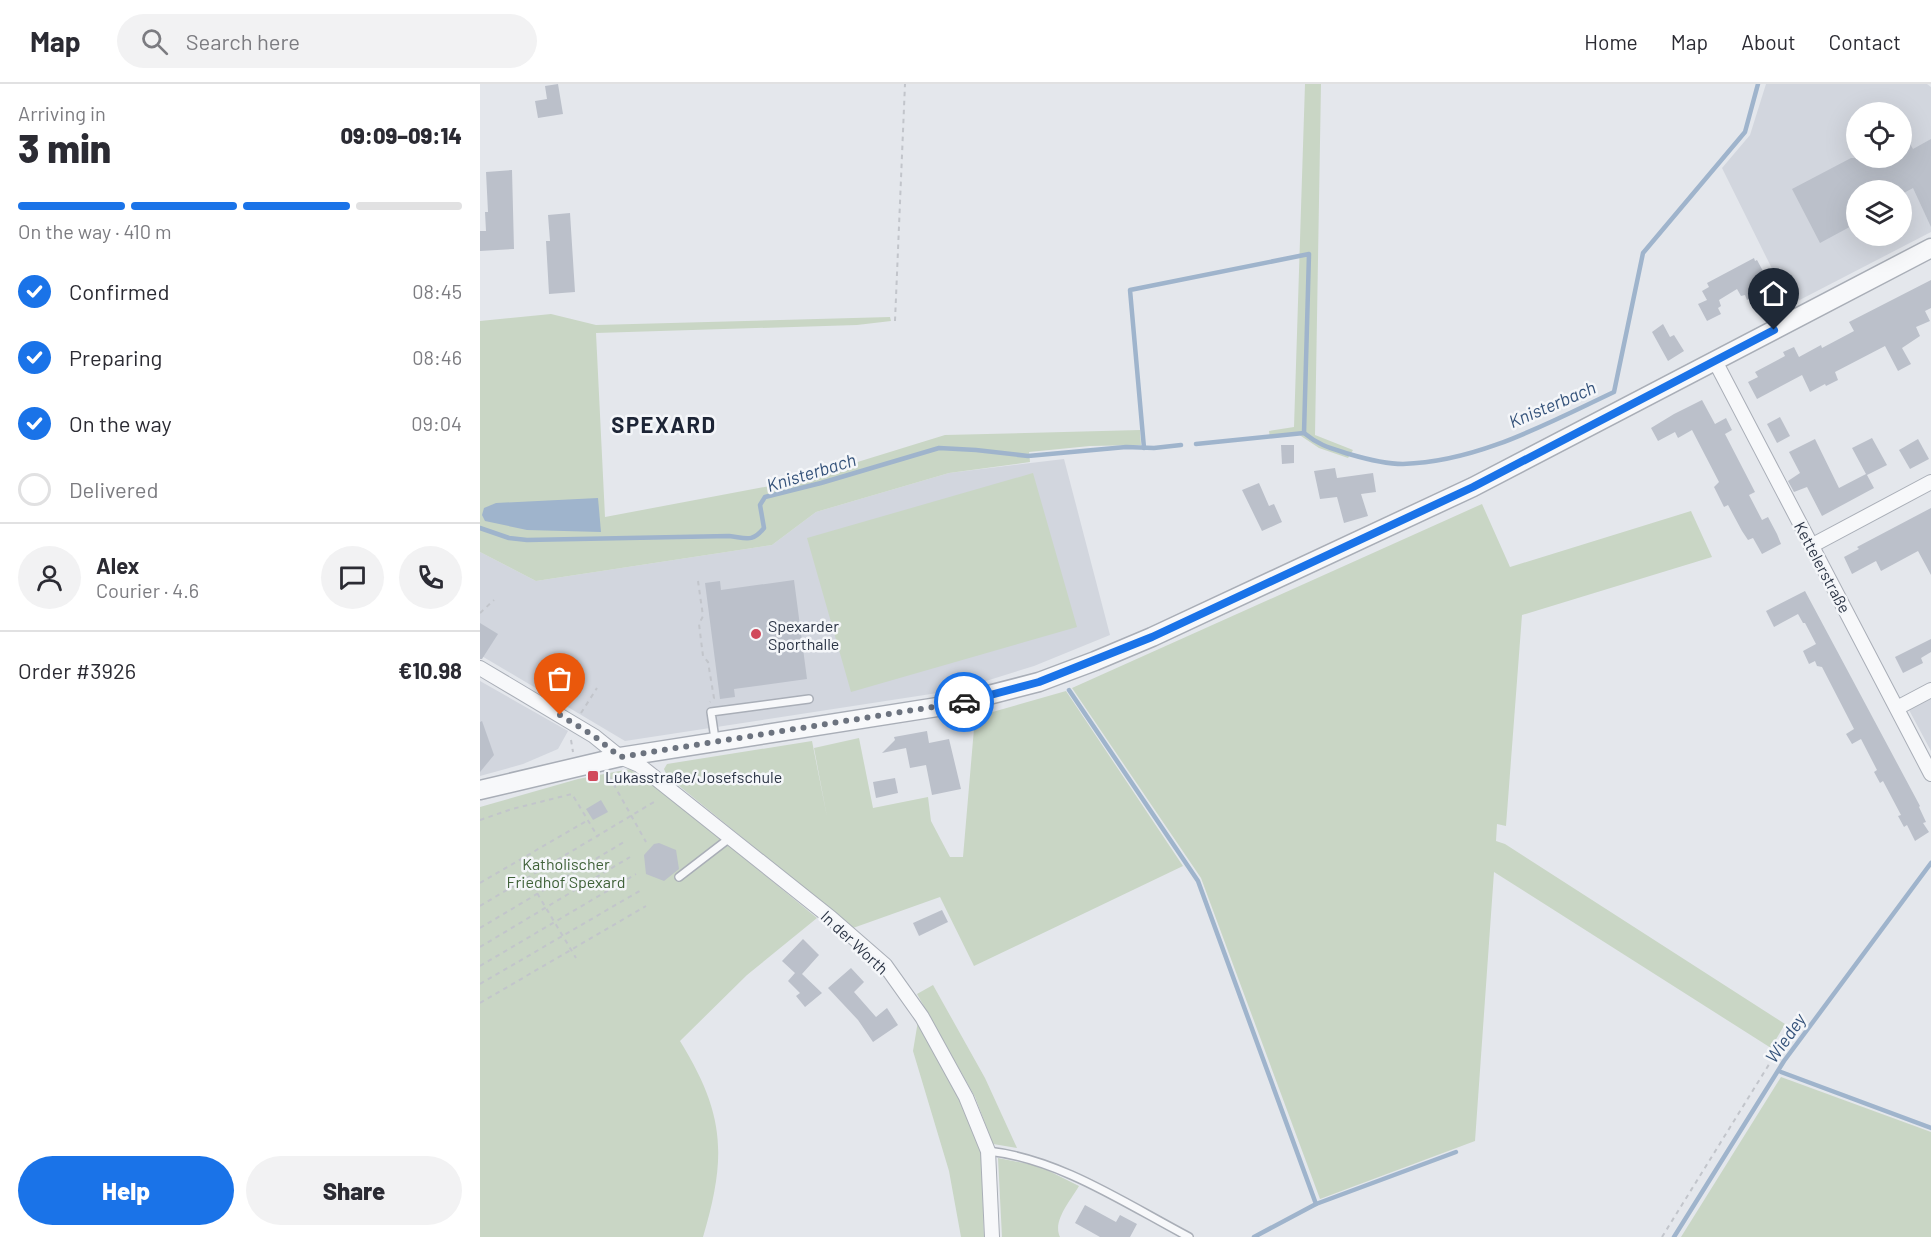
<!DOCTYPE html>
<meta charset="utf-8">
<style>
:root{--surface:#fff;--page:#f2f2f3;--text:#2b2b33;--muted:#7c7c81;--line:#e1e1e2;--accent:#1a73e8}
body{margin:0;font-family:Barlow,sans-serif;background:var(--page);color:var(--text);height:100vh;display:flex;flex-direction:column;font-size:22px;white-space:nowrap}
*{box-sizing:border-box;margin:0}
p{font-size:20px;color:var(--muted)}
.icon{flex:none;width:33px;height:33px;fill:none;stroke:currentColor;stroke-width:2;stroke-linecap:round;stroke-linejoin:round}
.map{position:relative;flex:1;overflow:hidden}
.drawer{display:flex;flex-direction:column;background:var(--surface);width:480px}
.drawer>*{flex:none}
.tools{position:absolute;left:1366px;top:18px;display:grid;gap:12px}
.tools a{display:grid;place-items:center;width:66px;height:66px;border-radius:50%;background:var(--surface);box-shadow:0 6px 24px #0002;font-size:30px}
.pin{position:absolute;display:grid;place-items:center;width:51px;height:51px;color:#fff;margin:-62px -26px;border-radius:50% 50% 50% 0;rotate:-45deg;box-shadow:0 0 6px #0007}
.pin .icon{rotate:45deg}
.courier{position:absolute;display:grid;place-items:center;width:60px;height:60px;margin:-30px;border:4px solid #1a73e8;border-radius:50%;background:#fff;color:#222;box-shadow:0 2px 8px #0007}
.overview em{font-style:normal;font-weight:800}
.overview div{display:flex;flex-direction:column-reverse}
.overview{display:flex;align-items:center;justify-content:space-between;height:102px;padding:0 18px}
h1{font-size:39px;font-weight:800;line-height:45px}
.bar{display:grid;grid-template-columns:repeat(4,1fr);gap:9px 6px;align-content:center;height:72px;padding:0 18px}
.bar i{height:8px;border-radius:4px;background:var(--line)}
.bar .on{background:var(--accent)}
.bar p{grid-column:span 4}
.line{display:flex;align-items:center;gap:15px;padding:0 18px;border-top:2px solid var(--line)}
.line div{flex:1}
.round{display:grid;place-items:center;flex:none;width:63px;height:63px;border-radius:32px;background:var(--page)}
ol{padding:0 18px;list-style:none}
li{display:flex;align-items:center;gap:18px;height:66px}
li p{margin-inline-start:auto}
li .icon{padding:6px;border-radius:50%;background:var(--accent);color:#fff;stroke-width:4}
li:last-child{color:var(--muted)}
li i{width:33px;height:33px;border:3px solid var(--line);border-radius:50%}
.action{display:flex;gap:12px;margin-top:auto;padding:12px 18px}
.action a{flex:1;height:69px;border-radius:36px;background:var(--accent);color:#fff;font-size:24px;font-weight:800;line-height:69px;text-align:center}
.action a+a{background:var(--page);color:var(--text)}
header{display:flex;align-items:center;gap:36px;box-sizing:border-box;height:84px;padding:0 30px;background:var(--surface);border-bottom:2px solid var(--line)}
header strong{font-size:28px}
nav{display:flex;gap:33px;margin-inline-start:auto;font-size:21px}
.search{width:420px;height:54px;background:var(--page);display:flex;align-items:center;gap:15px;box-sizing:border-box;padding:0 21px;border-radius:33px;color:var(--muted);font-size:22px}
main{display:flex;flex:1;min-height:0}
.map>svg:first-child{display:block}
</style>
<header>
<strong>Map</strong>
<div class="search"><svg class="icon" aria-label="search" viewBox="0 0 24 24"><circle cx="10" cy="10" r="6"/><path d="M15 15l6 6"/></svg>Search here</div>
<nav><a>Home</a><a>Map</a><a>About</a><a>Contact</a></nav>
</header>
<main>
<section class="drawer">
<div class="overview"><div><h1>3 min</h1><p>Arriving in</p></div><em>09:09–09:14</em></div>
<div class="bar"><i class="on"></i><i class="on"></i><i class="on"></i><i></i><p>On the way · 410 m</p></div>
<ol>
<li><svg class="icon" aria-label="check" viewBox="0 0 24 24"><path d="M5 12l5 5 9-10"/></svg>Confirmed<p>08:45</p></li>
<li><svg class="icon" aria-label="check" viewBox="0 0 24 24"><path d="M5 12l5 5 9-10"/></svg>Preparing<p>08:46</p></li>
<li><svg class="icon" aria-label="check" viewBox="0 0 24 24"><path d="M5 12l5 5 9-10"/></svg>On the way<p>09:04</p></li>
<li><i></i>Delivered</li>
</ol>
<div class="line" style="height:108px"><a class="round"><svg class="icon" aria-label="person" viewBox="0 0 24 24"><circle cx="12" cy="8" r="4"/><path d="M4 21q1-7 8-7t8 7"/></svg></a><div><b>Alex</b><p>Courier · 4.6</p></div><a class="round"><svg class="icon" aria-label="chat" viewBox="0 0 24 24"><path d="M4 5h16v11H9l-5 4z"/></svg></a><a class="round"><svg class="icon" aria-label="phone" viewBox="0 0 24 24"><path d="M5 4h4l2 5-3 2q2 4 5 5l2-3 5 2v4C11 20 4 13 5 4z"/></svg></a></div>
<div class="line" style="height:78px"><div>Order #3926</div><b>€10.98</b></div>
<div class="action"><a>Help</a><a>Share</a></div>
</section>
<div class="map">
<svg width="1451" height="1153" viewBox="0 0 1451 1153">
<rect width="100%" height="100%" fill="#e4e7ec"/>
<g fill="#d2d6de" fill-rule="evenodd">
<path d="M1286,0H1447L1451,3V148L1310,221L1242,84L1270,51ZM1377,28H1422V74H1377ZM1377,106H1422V152H1377Z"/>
<path d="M584,375L630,551L554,582L477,606L145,657L0,571V468L56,497L292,461L336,428L469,389Z"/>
<path d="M0,597L88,647L78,665L43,680L0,692Z"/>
<path d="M1451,612V667L1428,624Z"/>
</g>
<g fill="#c9d6c5">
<path d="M825,0H841L835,351L873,366L868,374L839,364L818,350L790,354L789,347L814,343Z"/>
<path d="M71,230L116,241L410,233L411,237L377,241L116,249L125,433L316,397L465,351L660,346L661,361L610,362L549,368L550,378L469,389L336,428L292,461L56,497L0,468V237Z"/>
<path d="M553,389L597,543L371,608L327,454Z"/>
<path d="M1002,420L1030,483L1211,427L1232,473L1042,531L1026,742L1017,740L1016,757L1025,760L1305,940L1291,964L1014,788L995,1057L840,1115L721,794L592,604Z"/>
<path d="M586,607L703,782L494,882L460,813L373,844L187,692L184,685L187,680L332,657L347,733L334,664L379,654L393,724L448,713L451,737L470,773H483L495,633Z"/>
<path d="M150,685L181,706L337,834L267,891L200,957C245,1030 247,1072 223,1153H0V723L98,695Z"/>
<path d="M453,901L505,994L537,1064L513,1060L495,1013L437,910Z"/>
<path d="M438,937L482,1018L501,1069L504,1153H481L469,1087L433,967Z"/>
<path d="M1301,993L1451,1048V1153H1201Z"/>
<path d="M518,1074L559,1082L599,1102C591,1116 572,1137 580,1153H522Z"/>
</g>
<path fill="#9fb4cc" d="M118,414L121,448L47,446L5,437L2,431L4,424L16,419Z"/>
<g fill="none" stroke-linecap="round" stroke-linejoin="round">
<g stroke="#9fb4cc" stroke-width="4.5">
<path d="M716,360L824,349C840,362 850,364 869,370C886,375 906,380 923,380C998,378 1068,339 1134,308L1163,169L1265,48L1278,0"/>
<path d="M664,364L650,206L829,170L824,349"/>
<path d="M0,444L29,454L47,456L249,452C266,454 272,459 284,444L280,421L285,413L341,399L459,364L496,366L548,372L646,363L674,364L701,361"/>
<path d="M589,606L718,797L836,1120L774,1153"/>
<path d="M1301,988L1451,1044"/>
<path d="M836,1120L976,1068"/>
<path d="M1194,1153L1304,977L1451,779"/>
</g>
</g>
<g fill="#bbc0ca">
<path d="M78,0L83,30L58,34L55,17L67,15L65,2Z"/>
<path d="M1422,46L1433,65L1451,55V143L1433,104L1422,110V106H1377V139L1340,159L1312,105L1371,74H1422Z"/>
<path d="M32,86L34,165L0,167V147H6L5,128H8L6,88Z"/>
<path d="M90,129L95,208L69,210L66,157H70L68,131Z"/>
<path d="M1274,174L1275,177L1277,176L1290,200L1288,201L1290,204L1267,216L1265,211L1261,212L1257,205L1239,216L1241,222L1238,224L1241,230L1227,237L1218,220L1227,216L1222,207L1229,203L1227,199Z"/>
<path d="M1451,196V224L1445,227L1450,237L1436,243L1440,252L1422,264L1431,280L1418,287L1405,262L1355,288L1358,296L1346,302L1345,300L1330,308L1322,291L1277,315L1268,298L1278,293L1275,288L1305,272L1303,268L1314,263L1319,273L1341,261L1342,264L1374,247L1369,238Z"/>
<path d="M1183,240L1190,253L1194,251L1204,267L1188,277L1172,248Z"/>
<path d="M1222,316L1235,340L1246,334L1252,346L1245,350L1275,408L1269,411L1282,436L1288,433L1297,450L1301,460L1282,470L1273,454L1268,456L1262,447L1248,421L1244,423L1234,403L1239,398L1212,346L1198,354L1195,348L1178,357L1171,344L1194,330Z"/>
<path d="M1300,333L1310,352L1297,359L1287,340Z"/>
<path d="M1392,354L1407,381L1387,391L1394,404L1342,432L1327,403L1314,408L1308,397L1320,389L1309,368L1335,355L1359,404L1386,390L1372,364Z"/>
<path d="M1438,355L1449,375L1430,385L1419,366Z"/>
<path d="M801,361H814V379L802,380Z"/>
<path d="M855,384L857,394L893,389L896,408L881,410L888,432L864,439L857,413L840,415L834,387Z"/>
<path d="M779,399L789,422L794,420L802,438L782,447L762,406Z"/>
<path d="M1451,424V491L1438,467L1401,487L1396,477L1372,490L1364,473L1379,465L1377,463Z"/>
<path d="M314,496L327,595L254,605L255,613L240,615L225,499L240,497L241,506Z"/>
<path d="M1325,507L1440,722L1439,723L1446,738L1443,739L1449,748L1435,757L1427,741L1424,743L1418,732L1421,731L1403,697L1400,699L1394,688L1397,686L1381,655L1372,660L1366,650L1374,645L1342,583L1337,582L1335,577L1329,580L1323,567L1336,560L1325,539H1323L1318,530L1294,543L1286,527Z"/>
<path d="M0,539L18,550L2,575H0Z"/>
<path d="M1451,555V568L1441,574L1443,579L1423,589L1415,573Z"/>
<path d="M2,637L14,671L0,688V638Z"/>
<path d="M447,647L449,659L469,655L481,705L452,711L446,681L430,684L426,664L402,669L415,656L414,653Z"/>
<path d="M415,694L418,709L396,714L393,698Z"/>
<path d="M121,716L128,728L113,736L106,725Z"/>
<path d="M179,759L196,766L199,785L184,797L166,790L164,771L174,760Z"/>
<path d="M462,826L468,838L439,852L433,839Z"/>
<path d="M323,855L339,871L322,890L342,909L325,923L316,912L320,909L308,897L315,889L302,877Z"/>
<path d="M371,884L384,898L374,908L396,933L407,924L418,941L393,958L378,936L348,904Z"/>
<path d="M605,1121L636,1138L640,1131L657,1140L650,1153H620L595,1139Z"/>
</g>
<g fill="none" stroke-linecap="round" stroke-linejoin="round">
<g stroke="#a9aeb7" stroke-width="10">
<g id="service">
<path d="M235,655L231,628L329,615"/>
<path d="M199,793L251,753"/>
<path d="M508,1067C580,1075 646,1120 709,1153"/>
</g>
</g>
<g stroke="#a9aeb7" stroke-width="16">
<g id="minor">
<path d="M1235,277L1451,690"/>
<path d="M1331,462L1451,398"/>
<path d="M0,584L114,652L140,673L159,681L351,834L405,881L442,933L486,1013L508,1067L512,1153"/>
<path d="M1417,624L1451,606"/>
</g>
</g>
<g stroke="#a9aeb7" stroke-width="21">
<path id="tertiary" d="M0,706L140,673L470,621L559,598L615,577L672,553L993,403L1451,164"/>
</g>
<g stroke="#c2c5cb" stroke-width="2" stroke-dasharray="4.5 4.5" stroke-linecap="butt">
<path d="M415,237L425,0"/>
<path d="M218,497L223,532L219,540L223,572L228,578L234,614L230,618"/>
<path d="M0,529L14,516"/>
<path d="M101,629L117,604"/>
<path d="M91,656L93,668"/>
<path d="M129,692L166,758"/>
<path d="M0,736L32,725L92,710L118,753"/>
<path d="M48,794L96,874"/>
<path d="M0,799L108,736"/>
<path d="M0,822L174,718"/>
<path d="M0,844L144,758"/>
<path d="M0,863L150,773"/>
<path d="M0,882L156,790"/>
<path d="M0,900L163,805"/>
<path d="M0,919L166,822"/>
<path d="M1182,1153L1306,953"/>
</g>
<use href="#service" stroke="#f7f8fa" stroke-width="7"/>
<use href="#minor" stroke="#f7f8fa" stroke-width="14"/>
<use href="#tertiary" stroke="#f7f8fa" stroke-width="18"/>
</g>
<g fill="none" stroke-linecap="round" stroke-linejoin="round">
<path stroke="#6c737f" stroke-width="6" stroke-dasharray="0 10.8" d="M80,631L114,652L140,673L484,618"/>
<path stroke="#1a73e8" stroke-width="8" d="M484,618L559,598L672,553L993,403L1294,246"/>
</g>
<g fill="#d1495b" stroke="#f4f6f9" stroke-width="2">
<circle cx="276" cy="550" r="6"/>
<rect x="107" y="686" width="12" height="12" rx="3"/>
</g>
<g text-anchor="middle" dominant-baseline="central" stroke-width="5" stroke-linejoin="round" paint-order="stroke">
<g font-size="16" fill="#2b3445" stroke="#f4f6f9">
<text transform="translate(1343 483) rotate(62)">Kettelerstraße</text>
<text transform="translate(375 858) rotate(43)">In der Worth</text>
</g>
<g font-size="16" fill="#2b3445" stroke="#f4f6f9" text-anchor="start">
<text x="288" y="541">Spexarder<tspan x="288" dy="18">Sporthalle</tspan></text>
<text x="125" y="692">Lukasstraße/Josefschule</text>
</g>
<g font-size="16" fill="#3f6138" stroke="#f4f6f9">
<text x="86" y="779">Katholischer<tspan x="86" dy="18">Friedhof Spexard</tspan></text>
</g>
<g font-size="18" font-style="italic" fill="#34527a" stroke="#f4f6f9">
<text transform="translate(1072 320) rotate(-23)">Knisterbach</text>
<text transform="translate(331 388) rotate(-17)">Knisterbach</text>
<text transform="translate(1305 954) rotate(-55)">Wiedey</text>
</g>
<g font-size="22" font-weight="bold" letter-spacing="1.5" fill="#1d2536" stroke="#f4f6f9">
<text x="184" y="340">SPEXARD</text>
</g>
</g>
</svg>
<div class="tools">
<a><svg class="icon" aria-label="locate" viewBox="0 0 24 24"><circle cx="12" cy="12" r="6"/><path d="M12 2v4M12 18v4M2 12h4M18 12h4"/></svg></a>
<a><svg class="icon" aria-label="layers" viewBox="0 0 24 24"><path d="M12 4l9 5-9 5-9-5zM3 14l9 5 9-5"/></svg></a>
</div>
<div class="pin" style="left:80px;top:631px;background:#ea580c"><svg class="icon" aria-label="bag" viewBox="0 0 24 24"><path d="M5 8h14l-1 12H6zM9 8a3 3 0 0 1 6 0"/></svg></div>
<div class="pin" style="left:1294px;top:246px;background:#1f2937"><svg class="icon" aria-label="home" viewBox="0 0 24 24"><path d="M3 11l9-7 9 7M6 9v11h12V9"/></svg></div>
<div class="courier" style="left:484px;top:618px"><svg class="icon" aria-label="car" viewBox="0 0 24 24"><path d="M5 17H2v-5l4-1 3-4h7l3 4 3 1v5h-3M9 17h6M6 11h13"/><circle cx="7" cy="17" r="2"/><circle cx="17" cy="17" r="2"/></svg></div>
</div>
</main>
